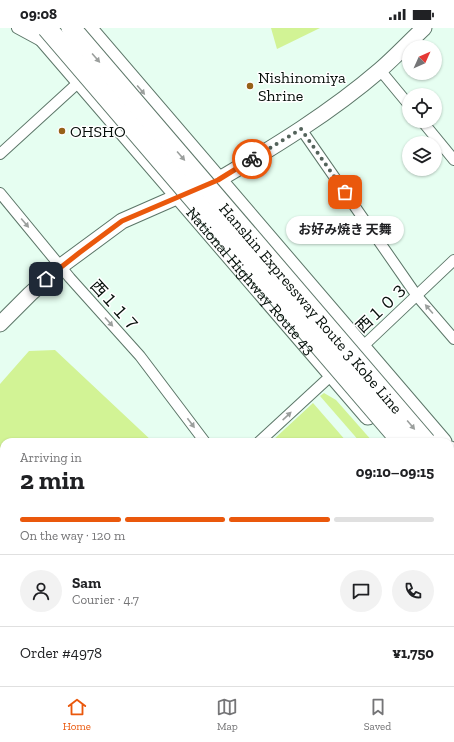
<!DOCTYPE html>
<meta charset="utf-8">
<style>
:root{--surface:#fff;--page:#f2f2f2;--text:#202124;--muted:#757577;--line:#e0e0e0;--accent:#ea580c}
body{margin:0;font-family:"Zilla Slab","Noto Sans JP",serif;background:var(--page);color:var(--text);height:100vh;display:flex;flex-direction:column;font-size:15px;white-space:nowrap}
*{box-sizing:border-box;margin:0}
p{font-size:13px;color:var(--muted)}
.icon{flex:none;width:22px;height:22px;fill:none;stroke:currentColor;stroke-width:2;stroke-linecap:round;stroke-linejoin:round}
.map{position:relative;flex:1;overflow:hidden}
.panel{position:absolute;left:0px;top:410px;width:454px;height:248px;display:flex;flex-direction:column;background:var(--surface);border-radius:12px 12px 0 0;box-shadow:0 1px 3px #0004}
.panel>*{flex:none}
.needle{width:26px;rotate:45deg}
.fabs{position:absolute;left:402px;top:12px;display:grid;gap:8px}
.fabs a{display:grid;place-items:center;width:40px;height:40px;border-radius:50%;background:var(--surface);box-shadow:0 1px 3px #0004;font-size:20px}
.pin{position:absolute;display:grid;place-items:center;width:34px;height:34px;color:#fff;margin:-17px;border-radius:8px;box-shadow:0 2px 6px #0006}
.courier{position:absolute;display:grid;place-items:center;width:40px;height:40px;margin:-20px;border:3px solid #ea580c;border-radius:50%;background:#fff;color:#222;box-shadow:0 1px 5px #0007}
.bubble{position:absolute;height:28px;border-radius:14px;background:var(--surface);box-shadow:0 1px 3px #0004;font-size:13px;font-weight:700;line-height:28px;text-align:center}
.head em{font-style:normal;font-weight:700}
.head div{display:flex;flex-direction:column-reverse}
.head{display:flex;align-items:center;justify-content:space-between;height:68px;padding:0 20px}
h1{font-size:26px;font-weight:700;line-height:30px}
.bar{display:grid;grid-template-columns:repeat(4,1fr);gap:6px 4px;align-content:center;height:48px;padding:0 20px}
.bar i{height:5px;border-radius:3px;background:var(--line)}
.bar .on{background:var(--accent)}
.bar p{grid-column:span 4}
.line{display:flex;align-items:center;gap:10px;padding:0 20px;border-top:1px solid var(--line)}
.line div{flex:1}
.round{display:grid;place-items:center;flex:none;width:42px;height:42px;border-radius:21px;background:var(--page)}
.status{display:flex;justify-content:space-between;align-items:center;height:28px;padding:0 20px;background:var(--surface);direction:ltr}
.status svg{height:11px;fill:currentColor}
.dock{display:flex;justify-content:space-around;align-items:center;height:56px;border-top:1px solid var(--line);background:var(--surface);font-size:11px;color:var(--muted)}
.dock a{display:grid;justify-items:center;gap:2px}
.dock .on{color:var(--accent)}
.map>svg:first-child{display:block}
</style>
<div class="status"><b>09:08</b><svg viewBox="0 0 49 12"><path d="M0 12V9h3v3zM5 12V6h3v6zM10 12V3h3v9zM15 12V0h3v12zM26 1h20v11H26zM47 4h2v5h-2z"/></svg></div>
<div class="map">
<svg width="454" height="658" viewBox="0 0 454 658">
<rect width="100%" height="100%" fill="#e6fef1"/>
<g fill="#d2f395">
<path d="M271,0H320L277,21Z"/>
<path d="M55,322L153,414H4V456L0,453V356L29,323Z"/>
<path d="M324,365L336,372L373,414H360L320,368Z"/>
<path d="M313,375L347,414L272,413Z"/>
</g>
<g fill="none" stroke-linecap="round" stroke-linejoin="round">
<g stroke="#5c7668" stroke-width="12">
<g id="minor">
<path d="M17,0L41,13"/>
<path d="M380,42L409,77"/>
<path d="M422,93L454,132"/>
<path d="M301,101L417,268L454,311"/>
<path d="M0,126L80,53"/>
<path d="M0,165L70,250L140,328L205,414"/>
<path d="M358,323L454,232"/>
<path d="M259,414L336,343"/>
<path d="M450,566L454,563"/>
<path d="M0,646L4,649"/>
<path d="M10,654L14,658"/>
<path d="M159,654L163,658"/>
<path d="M343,654L348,658"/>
<path d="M449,654L452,658"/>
<path d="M66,658L69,654"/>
</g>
</g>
<g stroke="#5c7668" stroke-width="17">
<g id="secondary">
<path d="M208,156L218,152C274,119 330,85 380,42C395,29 409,14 424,0"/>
<path d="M0,296L30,266L61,238L122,193L188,164"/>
</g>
</g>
<g stroke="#5c7668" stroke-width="19">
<g id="trunk">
<path id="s1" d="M34,0L368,388"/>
<path d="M88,0L443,414"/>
<path d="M450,422L454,427"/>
<path d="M450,484L454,488"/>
</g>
</g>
<g stroke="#5c7668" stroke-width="21">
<g id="motorway">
<path d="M450,442L454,447"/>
<path d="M450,470L454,475"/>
</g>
</g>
<use href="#minor" stroke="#fff" stroke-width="10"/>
<use href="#secondary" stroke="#fff" stroke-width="15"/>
<use href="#trunk" stroke="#fff" stroke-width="17"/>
<use href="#motorway" stroke="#fff" stroke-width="19"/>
<g stroke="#5c7668" stroke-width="21" stroke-linecap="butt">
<g id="motorway-bridge">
<path d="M47,0L402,414"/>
<path id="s2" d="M71,0L426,414"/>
</g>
</g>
<use href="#motorway-bridge" stroke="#fff" stroke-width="19"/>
</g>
<defs><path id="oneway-solid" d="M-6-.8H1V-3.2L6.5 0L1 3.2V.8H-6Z"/></defs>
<g fill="#9b9f9d">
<use href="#oneway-solid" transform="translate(96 30) rotate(49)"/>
<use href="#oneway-solid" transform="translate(141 62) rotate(50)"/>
<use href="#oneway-solid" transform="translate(181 128) rotate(49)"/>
<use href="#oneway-solid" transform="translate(25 195) rotate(50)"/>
<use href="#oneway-solid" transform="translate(429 281) rotate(-131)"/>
<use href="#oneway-solid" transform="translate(109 294) rotate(48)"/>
<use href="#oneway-solid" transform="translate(287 388) rotate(-43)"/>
<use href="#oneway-solid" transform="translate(191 395) rotate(53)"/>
<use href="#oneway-solid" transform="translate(411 397) rotate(50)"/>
</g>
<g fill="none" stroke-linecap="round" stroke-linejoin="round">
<path stroke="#54635b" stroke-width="4" stroke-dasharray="0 7.2" d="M252,131L301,101L345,164"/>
<path stroke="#ea580c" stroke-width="5" d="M46,251L79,225L122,193L218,152L252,131"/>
</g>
<g fill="#976118" stroke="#fff" stroke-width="1.5">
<circle cx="250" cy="58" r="4"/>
<circle cx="62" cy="103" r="4"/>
</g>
<g text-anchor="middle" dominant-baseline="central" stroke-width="3" stroke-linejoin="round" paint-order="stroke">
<g font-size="16" fill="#060f0a" stroke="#fff" text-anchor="start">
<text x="258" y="49">Nishinomiya<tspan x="258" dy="18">Shrine</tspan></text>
<text x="70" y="103">OHSHO</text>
</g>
<g font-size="16" fill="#060f0a" stroke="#fff">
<text stroke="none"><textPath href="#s1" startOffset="333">National Highway Route 43</textPath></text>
<text transform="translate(115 278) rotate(48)">西１１７</text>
<text stroke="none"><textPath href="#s2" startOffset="369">Hanshin Expressway Route 3 Kobe Line</textPath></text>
<text transform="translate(382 280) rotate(-43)">西１０３</text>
</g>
</g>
</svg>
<div class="fabs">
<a><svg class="needle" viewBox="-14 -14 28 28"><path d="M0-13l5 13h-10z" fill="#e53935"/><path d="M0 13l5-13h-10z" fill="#757577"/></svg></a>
<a><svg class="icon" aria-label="locate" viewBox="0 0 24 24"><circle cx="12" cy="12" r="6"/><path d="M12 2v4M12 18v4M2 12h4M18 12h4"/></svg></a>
<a><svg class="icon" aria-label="layers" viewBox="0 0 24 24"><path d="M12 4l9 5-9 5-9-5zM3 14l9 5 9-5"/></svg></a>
</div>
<div class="pin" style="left:345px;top:164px;background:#ea580c"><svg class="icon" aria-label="bag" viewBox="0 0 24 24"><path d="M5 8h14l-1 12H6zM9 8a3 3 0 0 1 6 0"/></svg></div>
<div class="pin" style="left:46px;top:251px;background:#1f2937"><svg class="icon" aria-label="home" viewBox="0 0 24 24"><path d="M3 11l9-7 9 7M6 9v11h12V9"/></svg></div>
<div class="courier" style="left:252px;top:131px"><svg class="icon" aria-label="bike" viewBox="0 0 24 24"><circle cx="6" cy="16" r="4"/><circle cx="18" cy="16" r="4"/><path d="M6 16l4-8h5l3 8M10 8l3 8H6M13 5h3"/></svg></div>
<div class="bubble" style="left:286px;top:188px;width:118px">お好み焼き 天舞</div>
<section class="panel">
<div class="head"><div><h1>2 min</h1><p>Arriving in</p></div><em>09:10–09:15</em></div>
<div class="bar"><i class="on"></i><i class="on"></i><i class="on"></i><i></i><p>On the way · 120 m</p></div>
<div class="line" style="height:72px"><a class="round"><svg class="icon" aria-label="person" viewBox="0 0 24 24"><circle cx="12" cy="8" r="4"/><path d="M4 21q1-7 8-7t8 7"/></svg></a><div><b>Sam</b><p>Courier · 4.7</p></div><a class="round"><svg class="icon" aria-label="chat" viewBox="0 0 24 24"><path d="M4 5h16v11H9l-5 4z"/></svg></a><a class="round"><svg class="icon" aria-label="phone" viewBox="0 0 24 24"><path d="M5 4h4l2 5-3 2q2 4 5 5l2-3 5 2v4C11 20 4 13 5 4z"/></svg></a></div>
<div class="line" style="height:52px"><div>Order #4978</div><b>¥1,750</b></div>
</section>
</div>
<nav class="dock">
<a class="on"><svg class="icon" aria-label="home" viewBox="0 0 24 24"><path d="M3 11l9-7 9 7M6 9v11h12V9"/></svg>Home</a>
<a><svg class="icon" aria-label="map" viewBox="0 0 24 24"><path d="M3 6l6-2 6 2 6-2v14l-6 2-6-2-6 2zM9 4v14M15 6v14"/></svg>Map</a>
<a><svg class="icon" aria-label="saved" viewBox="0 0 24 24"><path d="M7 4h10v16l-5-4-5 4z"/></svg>Saved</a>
</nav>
